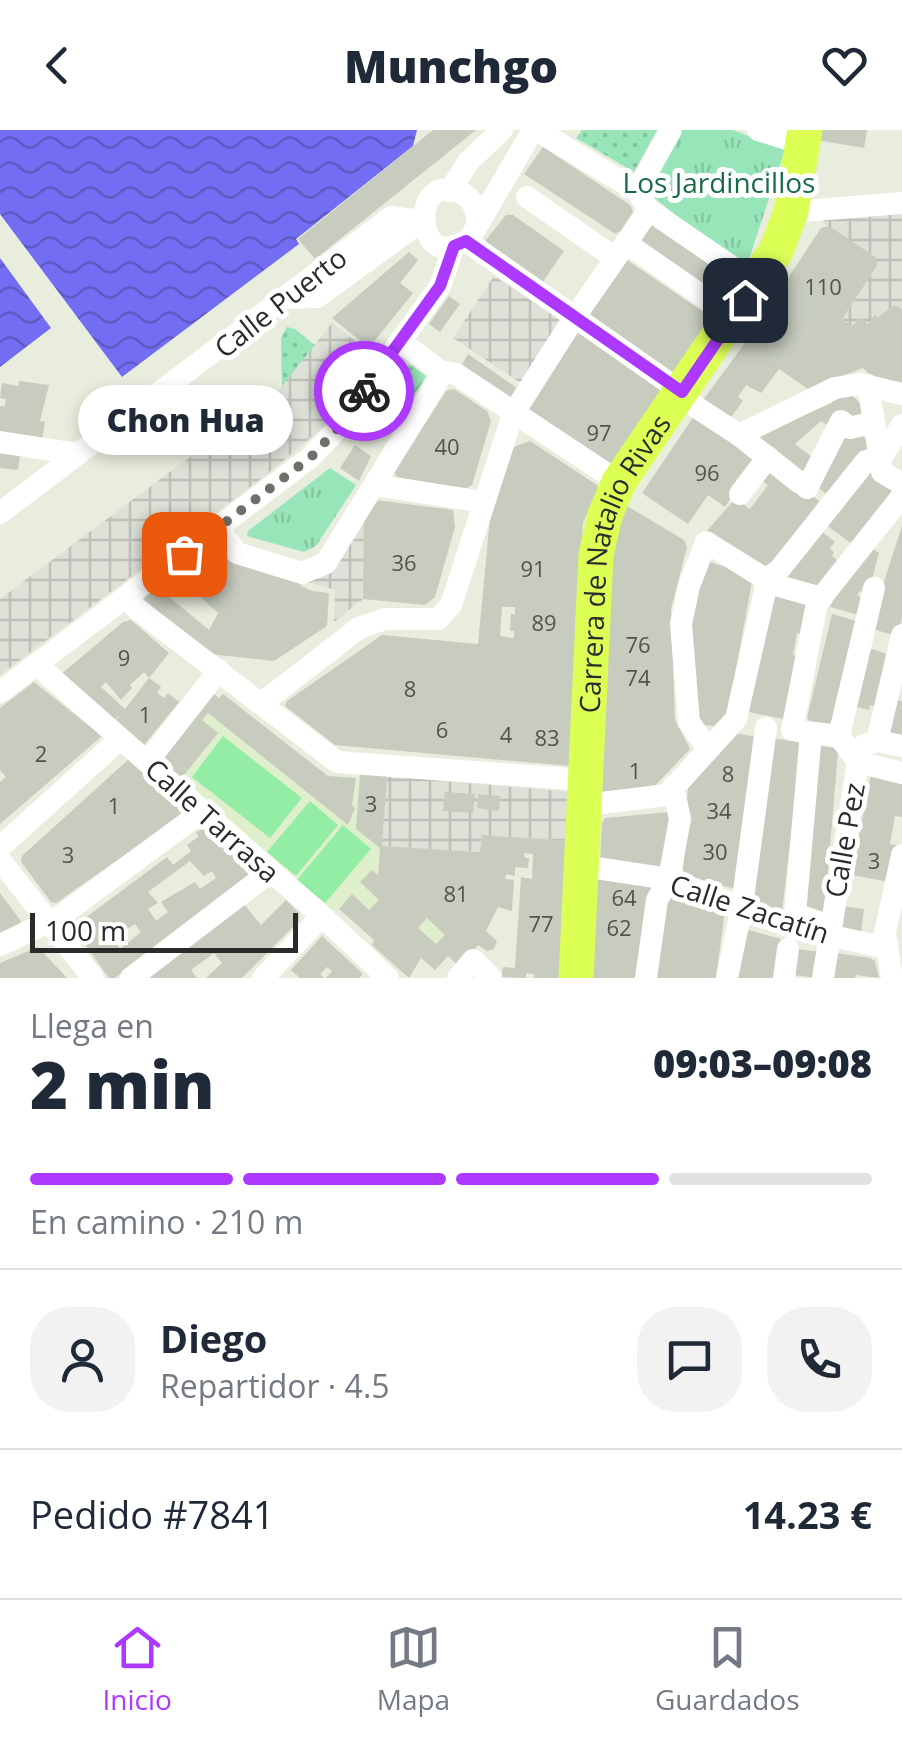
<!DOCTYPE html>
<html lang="es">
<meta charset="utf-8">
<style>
:root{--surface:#fff;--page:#f2f2f3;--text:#1f2937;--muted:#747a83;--line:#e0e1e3;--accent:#ad39ff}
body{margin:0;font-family:"Open Sans",sans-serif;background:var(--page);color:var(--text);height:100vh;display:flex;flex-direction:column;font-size:38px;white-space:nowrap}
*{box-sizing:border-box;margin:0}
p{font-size:32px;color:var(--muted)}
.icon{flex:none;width:55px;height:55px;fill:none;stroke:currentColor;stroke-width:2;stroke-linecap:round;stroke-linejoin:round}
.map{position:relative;height:848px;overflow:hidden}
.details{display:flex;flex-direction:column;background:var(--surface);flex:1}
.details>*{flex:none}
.scale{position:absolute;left:30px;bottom:25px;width:268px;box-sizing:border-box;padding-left:10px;border:5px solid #2b2b2b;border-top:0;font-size:28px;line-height:35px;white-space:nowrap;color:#2b2b2b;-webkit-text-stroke:8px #fff;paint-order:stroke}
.pin{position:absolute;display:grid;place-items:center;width:85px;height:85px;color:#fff;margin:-42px;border-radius:20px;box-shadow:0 5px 15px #0006}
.courier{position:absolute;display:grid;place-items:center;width:100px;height:100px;margin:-50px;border:8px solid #ad39ff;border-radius:50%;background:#fff;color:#222;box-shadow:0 2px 12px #0007}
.bubble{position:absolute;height:70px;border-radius:35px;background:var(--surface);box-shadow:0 5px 15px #0003;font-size:32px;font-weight:800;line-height:70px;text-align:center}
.head em{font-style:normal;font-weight:800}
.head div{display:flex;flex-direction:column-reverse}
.head{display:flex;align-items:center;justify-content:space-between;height:170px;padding:0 30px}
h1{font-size:65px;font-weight:800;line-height:75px}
.bar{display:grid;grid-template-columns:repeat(4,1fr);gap:15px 10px;align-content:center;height:120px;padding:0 30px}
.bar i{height:12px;border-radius:8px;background:var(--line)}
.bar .active{background:var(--accent)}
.bar p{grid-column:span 4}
.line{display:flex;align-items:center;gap:25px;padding:0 30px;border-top:2px solid var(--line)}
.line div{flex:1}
.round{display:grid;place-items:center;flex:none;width:105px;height:105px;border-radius:40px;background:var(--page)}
header{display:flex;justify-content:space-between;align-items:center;height:130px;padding:0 30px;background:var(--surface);font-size:45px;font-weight:800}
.dock{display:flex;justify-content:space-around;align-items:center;height:140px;border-top:2px solid var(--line);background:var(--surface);font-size:28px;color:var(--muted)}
.dock a{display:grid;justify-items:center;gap:5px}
.dock .active{color:var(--accent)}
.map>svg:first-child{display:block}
</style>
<header><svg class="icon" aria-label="back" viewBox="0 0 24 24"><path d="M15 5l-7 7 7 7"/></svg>Munchgo<svg class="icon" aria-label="heart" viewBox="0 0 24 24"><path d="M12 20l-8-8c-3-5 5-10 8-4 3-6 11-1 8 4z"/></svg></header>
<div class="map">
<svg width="902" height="848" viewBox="0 0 902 848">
<defs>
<pattern id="grass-dots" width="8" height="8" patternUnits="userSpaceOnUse" patternTransform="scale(2.5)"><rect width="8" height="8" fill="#98e5b9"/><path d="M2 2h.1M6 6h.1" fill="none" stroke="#83c59f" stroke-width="1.8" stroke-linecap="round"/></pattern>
<pattern id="park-tufts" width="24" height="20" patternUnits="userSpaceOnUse" patternTransform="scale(2.5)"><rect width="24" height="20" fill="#98e5b9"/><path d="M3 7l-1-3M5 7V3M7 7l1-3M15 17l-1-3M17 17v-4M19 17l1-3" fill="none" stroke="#83c59f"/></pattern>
<pattern id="garden-furrows" width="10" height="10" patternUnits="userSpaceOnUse" patternTransform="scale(2.5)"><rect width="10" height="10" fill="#98e5b9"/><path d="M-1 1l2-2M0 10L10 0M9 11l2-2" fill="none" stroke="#83c59f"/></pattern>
<pattern id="plaza-grid" width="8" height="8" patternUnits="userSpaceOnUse" patternTransform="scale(2.5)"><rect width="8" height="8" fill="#dde1d8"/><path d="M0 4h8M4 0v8" fill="none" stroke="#bec1ba"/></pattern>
<pattern id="water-waves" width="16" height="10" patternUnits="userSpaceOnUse" patternTransform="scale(2.5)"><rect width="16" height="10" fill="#726df2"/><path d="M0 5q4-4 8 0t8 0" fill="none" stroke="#5e5ac4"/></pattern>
</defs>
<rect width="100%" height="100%" fill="#e8eddd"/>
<path fill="#dfefcc" d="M210,561L219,568L223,564L327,646L360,648L356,699L380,718L378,745L469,826L460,837L448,827L435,840L421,828L409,848L372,815L374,810L339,779L330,781L157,629Z"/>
<g fill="url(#grass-dots)">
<path d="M582,0H657L634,42L576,8Z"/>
<path d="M287,197L295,199L327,225L282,258L281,208Z"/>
</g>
<g fill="url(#park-tufts)">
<path d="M677,0H733L785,20L745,141L647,62Z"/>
<path d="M330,338L356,355L316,416L304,422L247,406L248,401Z"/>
</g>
<path fill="url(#garden-furrows)" d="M409,234L426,246L409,274L374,280Z"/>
<g fill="#93eda5">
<path d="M223,606L302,668L270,708L192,647Z"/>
<path d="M310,671L338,695L296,746L267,722Z"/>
<path d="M343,695L371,719L325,773L297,750Z"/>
</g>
<g fill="url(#plaza-grid)">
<path d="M902,77V179L895,175L878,187L875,186L868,194L860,188L852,196L842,189L877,136V128L823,93L825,83Z"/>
<path d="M494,146L565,193L524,255L453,208Z"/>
<path d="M332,193L377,228L345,273L319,301L266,345L0,545V469L278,261Z"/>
<path d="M364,386L363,469L334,492L335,460L307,452Z"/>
<path d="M387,646L572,662L569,711L482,705L480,722L382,716Z"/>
</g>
<g fill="url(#water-waves)">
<path d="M0,0H417L413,16L296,109L299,114L122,247L0,84Z"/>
<path d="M0,128L51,198L0,237Z"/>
</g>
<g fill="#c7ccbf" fill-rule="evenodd">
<path d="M433,0H476L315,129L298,109Z"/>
<path d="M819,0H867L864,18L817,10Z"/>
<path d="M543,17L630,75L633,82L620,102L614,103L524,44Z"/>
<path d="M506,85H513L564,121L540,156L485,111Z"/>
<path d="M654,94L738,151L726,174L639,115L649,95Z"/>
<path d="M829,96L877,128V136L842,189L852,196L860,188L868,194L875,185L878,187L895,175L902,179V256L880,251L879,247L874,248L863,238L808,259L779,239L761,263L746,255L738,267L743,271L732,286L721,289L700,274L745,213L821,98Z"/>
<path d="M409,122L418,130L400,153L413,163L369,218L332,188Z"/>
<path d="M627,130L711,187L672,248L582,186Z"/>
<path d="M449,166L460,174L440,202L429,194Z"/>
<path d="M583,202L659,258L660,264L610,335L523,283L577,203Z"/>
<path d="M468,224L517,258L506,274L458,241Z"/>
<path d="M19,251L49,255L40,291L45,292L42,310L0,304V276H5L6,269L0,268L2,253L18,256Z"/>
<path d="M454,259L487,281L491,291L472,355L465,359L397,347L394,342L446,261Z"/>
<path d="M850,263L868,282L833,299L821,291L795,314L817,331L805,350L759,309L765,302L832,273L829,269Z"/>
<path d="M696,283L757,326L725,377L708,365L688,394L642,363Z"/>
<path d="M842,297L873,311L831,367L813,354Z"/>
<path d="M530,311L597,355L599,360L583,392L570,636L335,615L285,576L287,571L382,505L478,514L490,388L513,317ZM502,477H515V484H511L510,501H514V508L500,506Z"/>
<path d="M355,315L371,326L359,351L340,338Z"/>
<path d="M0,323L20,326L18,340L0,338Z"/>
<path d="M772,338L822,373L773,435L765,436L705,403L735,369L750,379L768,355L758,348Z"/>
<path d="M867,339L898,363L856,417L825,394Z"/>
<path d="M368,369L453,380L455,397L435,467L425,475L363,469L364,374Z"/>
<path d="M627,376L684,410L687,417L671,479L675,590L690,619L649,662L602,666L609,427Z"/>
<path d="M902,396V488L897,506L869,498Z"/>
<path d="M820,400L835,412L830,418L834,422L832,426L842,434L822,460L779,451Z"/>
<path d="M206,411L219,424L235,433L301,453V456L312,461L329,463L327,496L274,531L209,524L143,469L157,457L209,500L218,483L197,464L194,467L168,442Z"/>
<path d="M870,417L879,423L868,464L860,461L857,465L864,469L858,485L824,475Z"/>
<path d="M704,430L753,446L735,544L733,579L714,596L702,595L695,583L689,486Z"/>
<path d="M772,462L812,470L805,504L797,503L793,525L801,526L789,590L749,582Z"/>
<path d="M832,484L860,492L830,597L812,595L807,588Z"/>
<path d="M131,490L169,523L149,548L144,542L130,555L132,558L121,570L106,552L101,557L125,579L149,548L161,557L157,563L164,568L168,563L179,572L140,620L111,596L121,584L112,592L59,546L123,492Z"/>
<path d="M872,519L887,524L880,577L870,575L869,580L850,575L864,523Z"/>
<path d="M34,552L102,606L0,694V652L6,647L0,640V578Z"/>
<path d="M210,561L219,568L223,564L328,646L356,648L352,675L355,678L348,695L208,583L202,590L218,603L180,650L157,629Z"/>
<path d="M891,569L902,571V610L883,606Z"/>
<path d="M734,603L758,607L735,759L687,746L683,740L688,657Z"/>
<path d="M770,608L802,612L782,782L750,770Z"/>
<path d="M821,616L834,618L838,622L824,788L800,779Z"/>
<path d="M130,628L189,680L56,773L51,772L21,732L22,726Z"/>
<path d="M871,643L902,649V687L895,686L890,714L897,715L889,752L852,745Z"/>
<path d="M360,644L387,646L382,716L480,722L482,705L569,711L561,848H534V844L526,843V848L502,847L503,837L515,838L521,747L532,749L533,724L524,723L525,728H529L528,738L515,737V746L506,744L505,749L514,750L512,781L498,777L486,801L497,811L494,819L487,821L478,815L460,837L448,826L435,840L421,828L409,848L372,815L374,810L339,779L352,764L369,780L379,770L360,752L372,740L378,745L380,718L356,699ZM427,788L445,805L436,814L418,798Z"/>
<path d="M445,662L475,664L473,683L443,681Z"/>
<path d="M478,664L500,666L499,681L477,678Z"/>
<path d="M670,682L668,741L600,732L602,693L605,688Z"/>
<path d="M206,695L254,741L115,848H109L73,797L167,727L173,735L191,721L187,715L199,706L196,703ZM190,731L204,746L212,741L216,748L200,759L195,752L161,772L168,782L156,791L148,779L158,773L148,762ZM135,794L141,802L120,819L113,808Z"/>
<path d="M598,746L657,754L639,848H590Z"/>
<path d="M669,757L725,780L716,848H653Z"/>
<path d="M0,763L21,791L20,795L0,807Z"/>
<path d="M286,770L299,783V791L242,848H206L222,833L214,823L191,840L197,848H146L243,773L261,795Z"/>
<path d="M842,776L864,779L861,803L839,801Z"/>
<path d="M748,800L781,809L776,848H736Z"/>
<path d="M322,806L363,844L359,848H326L332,841L327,837L320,844L324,848H300L291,840Z"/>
<path d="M38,817L67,848H0V833Z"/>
<path d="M796,819L822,822L818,848L793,845Z"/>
<path d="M836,823L870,828L875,831L879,848L856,845L855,848H832Z"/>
</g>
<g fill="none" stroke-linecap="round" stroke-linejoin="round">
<g stroke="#fff" stroke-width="22">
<path d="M537,0L637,61L649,80L757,154"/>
<path d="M758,0L803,14"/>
<path d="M450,61L468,32L502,0"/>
<path d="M637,61L671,0"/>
<path d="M527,67L615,128"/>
<path d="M791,82L902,73"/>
<path d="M477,92C477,80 474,70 463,64C408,35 413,151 470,108L533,0"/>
<path d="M466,111L682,262L693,275L739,305L800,353"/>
<path d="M626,113L734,188"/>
<path d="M288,168L317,167L422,91"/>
<path d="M400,211L440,241L456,244L619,352"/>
<path d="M868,255L882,342L902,354"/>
<path d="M739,305L835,258L860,254L902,264"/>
<path d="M0,312L78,324"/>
<path d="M374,355L484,372"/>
<path d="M807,358L841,291L850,298L874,292"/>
<path d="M740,364L768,327"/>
<path d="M0,383L391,87L422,91"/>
<path d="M212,402L225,407L237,423L302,443L326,433L438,251L440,241"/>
<path d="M126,467L137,479L337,632L586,650"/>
<path d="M37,535L322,786L388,848"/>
<path d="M0,562L311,327L340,296L440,156L454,116"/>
<path d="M262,573L359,498L385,489H438L451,475L513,284L574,188L649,80"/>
<path d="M792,600L817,473L902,366"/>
<path d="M798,601L839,606L858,632L864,615L877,611L902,616"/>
<path d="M811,603L795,784L818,792"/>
<path d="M839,606L874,458"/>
<path d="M877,611L902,505"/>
<path d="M707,618L689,592L681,494L689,456L706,412L775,455L822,468"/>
<path d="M148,631L219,540"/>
<path d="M585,675L667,665L736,589L768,448L779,440L866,331L880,329L902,295"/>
<path d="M0,717L120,609"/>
<path d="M0,730L93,848"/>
<path d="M583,736L669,749L791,797L887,818"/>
<path d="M0,815L59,787L203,681"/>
<path d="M131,848L270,742"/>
<path d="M263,848L322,786"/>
<path d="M458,848L473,830L491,848"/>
<path d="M646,848L657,770L669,749L680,689L673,657"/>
<path d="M727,848L742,776L766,598"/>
<path d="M784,848L788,819"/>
<path d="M823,848L858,632L902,643"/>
<path d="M892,848L885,803L902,725"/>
</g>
<path stroke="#dcff56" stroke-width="35" id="s1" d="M576,848L596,425L605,385L619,352L776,121L791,82L805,0"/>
</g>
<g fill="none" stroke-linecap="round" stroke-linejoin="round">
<path stroke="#6d6f69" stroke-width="10" stroke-dasharray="0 18" d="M184,424L311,327L340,296L364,261"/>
<path stroke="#ad39ff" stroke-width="12" d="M364,261L440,156L454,116L466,111L682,262L745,170"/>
</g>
<g text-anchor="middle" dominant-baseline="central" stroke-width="10" stroke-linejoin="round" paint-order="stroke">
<g font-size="22" fill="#525350">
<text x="823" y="156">110</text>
<text x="599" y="302">97</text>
<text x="447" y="316">40</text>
<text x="707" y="342">96</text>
<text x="404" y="432">36</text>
<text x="533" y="438">91</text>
<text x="544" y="492">89</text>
<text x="638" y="514">76</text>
<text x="124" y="527">9</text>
<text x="638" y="547">74</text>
<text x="410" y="558">8</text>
<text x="145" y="584">1</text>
<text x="442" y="599">6</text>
<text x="506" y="604">4</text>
<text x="547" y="607">83</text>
<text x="41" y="623">2</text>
<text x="635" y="640">1</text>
<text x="728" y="643">8</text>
<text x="371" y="673">3</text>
<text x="114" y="675">1</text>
<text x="719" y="680">34</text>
<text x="715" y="721">30</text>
<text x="68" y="724">3</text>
<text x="874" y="730">3</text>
<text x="456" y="763">81</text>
<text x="624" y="767">64</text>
<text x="541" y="793">77</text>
<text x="619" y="797">62</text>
</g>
<g font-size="28" fill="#186b47" stroke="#fff">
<text x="719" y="52">Los Jardincillos</text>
</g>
<g font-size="28" fill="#2b2b2b" stroke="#fff">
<text transform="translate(280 172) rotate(-38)">Calle Puerto</text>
<text stroke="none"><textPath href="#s1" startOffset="422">Carrera de Natalio Rivas</textPath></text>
<text transform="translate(213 690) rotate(42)">Calle Tarrasa</text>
<text transform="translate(844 710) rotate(-80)">Calle Pez</text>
<text transform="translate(750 778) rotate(18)">Calle Zacatín</text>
</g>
</g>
</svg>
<div class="scale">100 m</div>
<div class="pin" style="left:184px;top:424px;background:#ea580c"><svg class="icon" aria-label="bag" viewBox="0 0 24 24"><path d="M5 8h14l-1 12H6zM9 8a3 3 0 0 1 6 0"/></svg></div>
<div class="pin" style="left:745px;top:170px;background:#1f2937"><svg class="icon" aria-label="home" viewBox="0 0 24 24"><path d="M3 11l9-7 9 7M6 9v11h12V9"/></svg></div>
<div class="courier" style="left:364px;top:261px"><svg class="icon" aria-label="bike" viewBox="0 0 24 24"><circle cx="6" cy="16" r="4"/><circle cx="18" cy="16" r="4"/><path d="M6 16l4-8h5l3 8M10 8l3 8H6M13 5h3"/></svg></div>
<div class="bubble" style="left:78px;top:255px;width:215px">Chon Hua</div>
</div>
<section class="details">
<div class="head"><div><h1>2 min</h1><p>Llega en</p></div><em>09:03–09:08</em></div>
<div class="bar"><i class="active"></i><i class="active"></i><i class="active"></i><i></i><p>En camino · 210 m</p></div>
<div class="line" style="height:180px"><a class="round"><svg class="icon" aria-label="person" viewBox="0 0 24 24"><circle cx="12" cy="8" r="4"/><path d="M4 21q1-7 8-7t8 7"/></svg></a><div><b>Diego</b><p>Repartidor · 4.5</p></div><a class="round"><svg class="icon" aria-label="chat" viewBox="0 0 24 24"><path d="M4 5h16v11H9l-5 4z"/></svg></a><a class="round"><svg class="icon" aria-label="phone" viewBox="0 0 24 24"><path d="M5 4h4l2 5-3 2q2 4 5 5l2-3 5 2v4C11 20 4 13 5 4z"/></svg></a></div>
<div class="line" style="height:130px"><div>Pedido #7841</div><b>14.23 €</b></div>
</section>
<nav class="dock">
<a class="active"><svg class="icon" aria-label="home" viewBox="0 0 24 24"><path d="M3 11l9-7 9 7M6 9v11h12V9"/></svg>Inicio</a>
<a><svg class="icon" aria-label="map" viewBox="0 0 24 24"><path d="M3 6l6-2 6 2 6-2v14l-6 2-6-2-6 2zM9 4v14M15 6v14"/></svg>Mapa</a>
<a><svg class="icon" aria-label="saved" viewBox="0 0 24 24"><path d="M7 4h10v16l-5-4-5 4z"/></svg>Guardados</a>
</nav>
